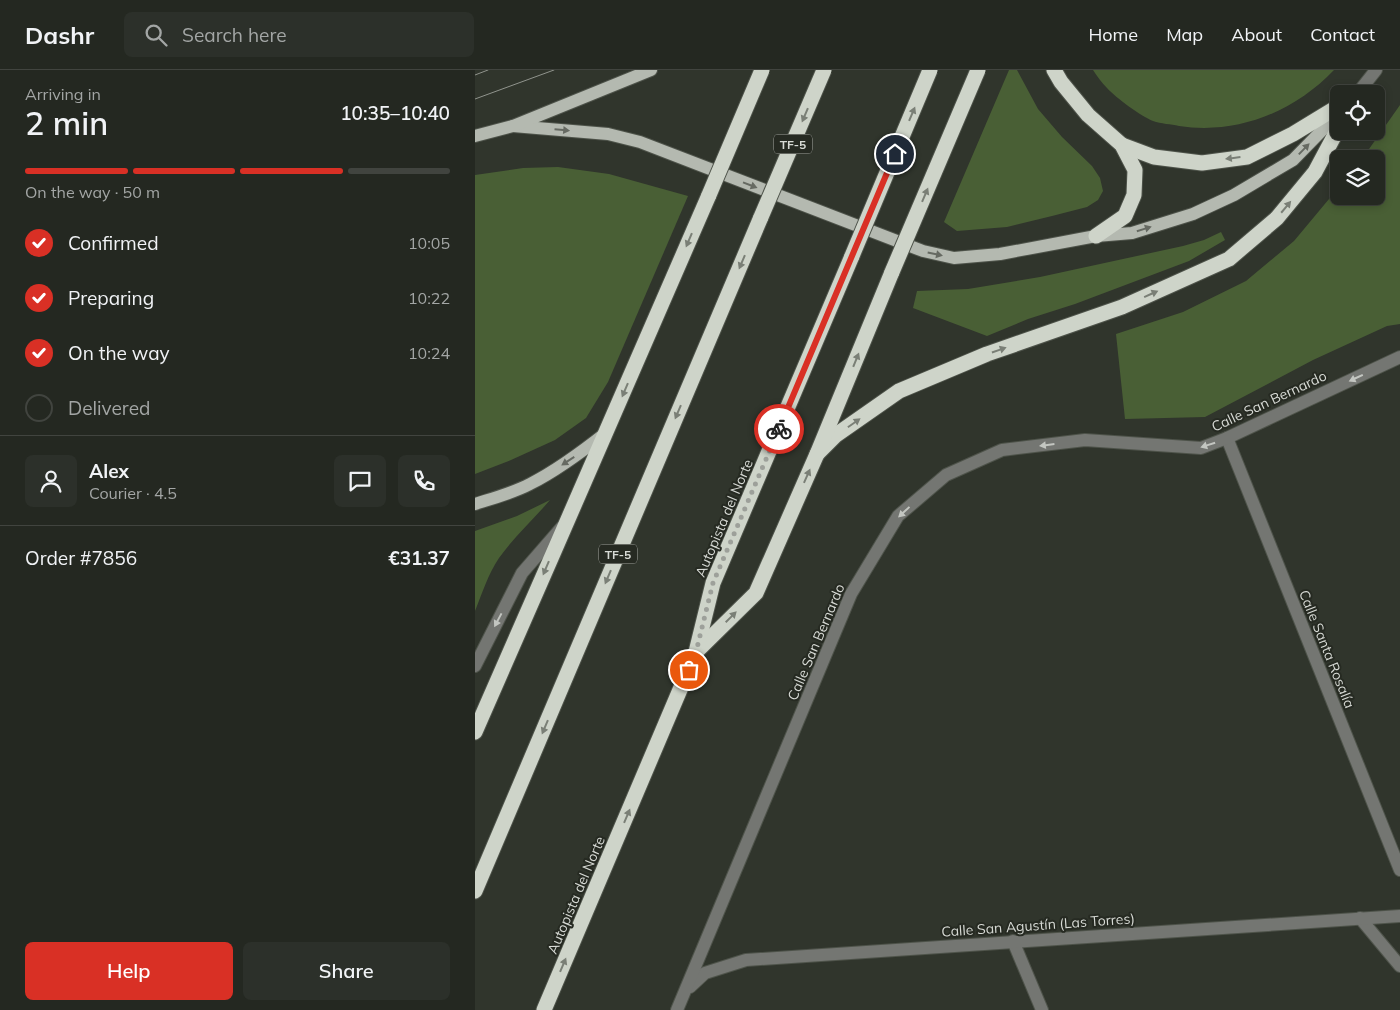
<!DOCTYPE html>
<meta charset="utf-8">
<style>
:root{--surface:#242821;--page:#2c302a;--text:#f1f3f6;--muted:#a3a6a5;--line:#41443f;--accent:#d93025}
body{margin:0;font-family:Mulish,sans-serif;background:var(--page);color:var(--text);height:100vh;display:flex;flex-direction:column;font-size:19px;white-space:nowrap}
*{box-sizing:border-box;margin:0}
p{font-size:16px;color:var(--muted)}
.icon{flex:none;width:28px;height:28px;fill:none;stroke:currentColor;stroke-width:2;stroke-linecap:round;stroke-linejoin:round}
.map{position:relative;flex:1;overflow:hidden}
.panel{display:flex;flex-direction:column;background:var(--surface);width:475px}
.panel>*{flex:none}
.fabs{position:absolute;left:855px;top:15px;display:grid;gap:10px}
.fabs a{display:grid;place-items:center;width:55px;height:55px;border-radius:8px;background:var(--surface);box-shadow:0 2px 8px #0003,0 0 0 1px var(--line);font-size:25px}
.pin{position:absolute;display:grid;place-items:center;width:42px;height:42px;color:#fff;margin:-21px;border:2px solid #fff;border-radius:50%;box-shadow:0 1px 5px #0007}
.courier{position:absolute;display:grid;place-items:center;width:50px;height:50px;margin:-25px;border:4px solid #d93025;border-radius:50%;background:#fff;color:#222;box-shadow:0 1px 6px #0007}
.summary em{font-style:normal;font-weight:600}
.summary div{display:flex;flex-direction:column-reverse}
.summary{display:flex;align-items:center;justify-content:space-between;height:85px;padding:0 25px}
h1{font-size:32px;font-weight:600;line-height:38px}
.bar{display:grid;grid-template-columns:repeat(4,1fr);gap:8px 5px;align-content:center;height:60px;padding:0 25px}
.bar i{height:6px;border-radius:4px;background:var(--line)}
.bar .active{background:var(--accent)}
.bar p{grid-column:span 4}
.line{display:flex;align-items:center;gap:12px;padding:0 25px;border-top:1px solid var(--line)}
.line div{flex:1}
.round{display:grid;place-items:center;flex:none;width:52px;height:52px;border-radius:8px;background:var(--page)}
ol{padding:0 25px;list-style:none}
li{display:flex;align-items:center;gap:15px;height:55px}
li p{margin-inline-start:auto}
li .icon{padding:5px;border-radius:50%;background:var(--accent);color:#fff;stroke-width:4}
li:last-child{color:var(--muted)}
li i{width:28px;height:28px;border:2px solid var(--line);border-radius:50%}
.primary-button{display:flex;gap:10px;margin-top:auto;padding:10px 25px}
.primary-button a{flex:1;height:58px;border-radius:8px;background:var(--accent);color:#fff;font-size:20px;font-weight:600;line-height:58px;text-align:center}
.primary-button a+a{background:var(--page);color:var(--text)}
header{display:flex;align-items:center;gap:30px;box-sizing:border-box;height:70px;padding:0 25px;background:var(--surface);border-bottom:1px solid var(--line)}
header strong{font-size:24px}
nav{display:flex;gap:28px;margin-inline-start:auto;font-size:18px}
.search{width:350px;height:45px;background:var(--page);display:flex;align-items:center;gap:12px;box-sizing:border-box;padding:0 18px;border-radius:8px;color:var(--muted);font-size:19px}
main{display:flex;flex:1;min-height:0}
.map>svg:first-child{display:block}
</style>
<header>
<strong>Dashr</strong>
<div class="search"><svg class="icon" aria-label="search" viewBox="0 0 24 24"><circle cx="10" cy="10" r="6"/><path d="M15 15l6 6"/></svg>Search here</div>
<nav><a>Home</a><a>Map</a><a>About</a><a>Contact</a></nav>
</header>
<main>
<section class="panel">
<div class="summary"><div><h1>2 min</h1><p>Arriving in</p></div><em>10:35–10:40</em></div>
<div class="bar"><i class="active"></i><i class="active"></i><i class="active"></i><i></i><p>On the way · 50 m</p></div>
<ol>
<li><svg class="icon" aria-label="check" viewBox="0 0 24 24"><path d="M5 12l5 5 9-10"/></svg>Confirmed<p>10:05</p></li>
<li><svg class="icon" aria-label="check" viewBox="0 0 24 24"><path d="M5 12l5 5 9-10"/></svg>Preparing<p>10:22</p></li>
<li><svg class="icon" aria-label="check" viewBox="0 0 24 24"><path d="M5 12l5 5 9-10"/></svg>On the way<p>10:24</p></li>
<li><i></i>Delivered</li>
</ol>
<div class="line" style="height:90px"><a class="round"><svg class="icon" aria-label="person" viewBox="0 0 24 24"><circle cx="12" cy="8" r="4"/><path d="M4 21q1-7 8-7t8 7"/></svg></a><div><b>Alex</b><p>Courier · 4.5</p></div><a class="round"><svg class="icon" aria-label="chat" viewBox="0 0 24 24"><path d="M4 5h16v11H9l-5 4z"/></svg></a><a class="round"><svg class="icon" aria-label="phone" viewBox="0 0 24 24"><path d="M5 4h4l2 5-3 2q2 4 5 5l2-3 5 2v4C11 20 4 13 5 4z"/></svg></a></div>
<div class="line" style="height:65px"><div>Order #7856</div><b>€31.37</b></div>
<div class="primary-button"><a>Help</a><a>Share</a></div>
</section>
<div class="map">
<svg width="925" height="940" viewBox="0 0 925 940">
<rect width="100%" height="100%" fill="#30352c"/>
<g fill="#495f35">
<path d="M534,0H542L563,39L587,67L617,96L625,108L628,121L623,130L612,137L577,146L532,157L482,161L469,152Z"/>
<path d="M618,0H859C819,42 762,65 704,56C696,54 686,54 678,51C666,46 641,28 632,18C627,13 622,6 618,0Z"/>
<path d="M925,35V254L912,256L838,290L730,347L650,349L641,264L708,242L771,211L819,171L864,117V126H901V89H887Z"/>
<path d="M83,97L134,104L213,126L133,312L111,348L80,370L36,390L0,404V105L48,98Z"/>
<path d="M746,162L750,170L714,191L600,234L553,249L512,266L438,238L442,221L493,219L565,207L708,176L729,170Z"/>
<path d="M75,430C58,450 39,467 24,488C13,504 7,524 0,541V461L42,446Z"/>
</g>
<g fill="none" stroke-linecap="round" stroke-linejoin="round">
<g stroke="#4e534a" stroke-width="14">
<g id="minor">
<path d="M882,24L901,0"/>
<path d="M752,368L925,800"/>
<path d="M0,596L47,503L87,457"/>
<path d="M885,848L925,896"/>
<path d="M538,871L567,940"/>
<path d="M215,917L230,903L271,890L925,846"/>
<path d="M202,940L376,524L423,446L471,405L527,380L610,370L726,378L752,368L925,287"/>
</g>
</g>
<g stroke="#4e534a" stroke-width="14">
<g id="major">
<path d="M38,56L133,64L165,72L448,181L479,188L525,184L621,166L657,163L718,144L759,125L818,90L864,43"/>
<path d="M0,66L38,56L176,0"/>
<path d="M0,434C19,428 38,423 55,414C83,400 108,381 132,362"/>
</g>
</g>
<g stroke="#4e534a" stroke-width="17">
<g id="highway">
<path d="M579,0L586,12L613,45L647,75L660,100L659,125L650,146L621,166"/>
<path d="M647,75L679,87L727,93L772,87L818,64L864,36"/>
<path d="M342,384L361,365L424,321L512,284L647,237L754,189L802,148L840,102L864,57"/>
<path d="M222,581L281,523L342,384L417,202"/>
<path d="M0,662C78,483 157,305 234,125"/>
<path d="M0,821L286,147"/>
<path d="M69,940L221,582L238,513L377,186"/>
</g>
</g>
<use href="#minor" stroke="#747672" stroke-width="12"/>
<use href="#major" stroke="#b4b9b0" stroke-width="12"/>
<use href="#highway" stroke="#ced4c9" stroke-width="15"/>
<g stroke="#90948d" stroke-width="1">
<path d="M0,5L13,0"/>
<path d="M0,29L79,0"/>
</g>
<g stroke="#4e534a" stroke-width="17" stroke-linecap="butt">
<g id="highway-bridge">
<path d="M234,125L287,0"/>
<path d="M286,147L349,0"/>
<path d="M377,186L455,0"/>
<path d="M417,202L503,0"/>
</g>
</g>
<use href="#highway-bridge" stroke="#ced4c9" stroke-width="15"/>
</g>
<defs><path id="oneway-solid" d="M-6-.8H1V-3.2L6.5 0L1 3.2V.8H-6Z" transform="scale(1.25)"/></defs>
<g fill="#7a7f76">
<use href="#oneway-solid" transform="translate(437 44) rotate(-67)"/>
<use href="#oneway-solid" transform="translate(330 45) rotate(113)"/>
<use href="#oneway-solid" transform="translate(758 88) rotate(173)"/>
<use href="#oneway-solid" transform="translate(450 125) rotate(-67)"/>
<use href="#oneway-solid" transform="translate(811 137) rotate(-50)"/>
<use href="#oneway-solid" transform="translate(214 170) rotate(113)"/>
<use href="#oneway-solid" transform="translate(267 192) rotate(113)"/>
<use href="#oneway-solid" transform="translate(676 224) rotate(-24)"/>
<use href="#oneway-solid" transform="translate(524 280) rotate(-19)"/>
<use href="#oneway-solid" transform="translate(381 290) rotate(-68)"/>
<use href="#oneway-solid" transform="translate(150 320) rotate(113)"/>
<use href="#oneway-solid" transform="translate(203 342) rotate(113)"/>
<use href="#oneway-solid" transform="translate(379 353) rotate(-35)"/>
<use href="#oneway-solid" transform="translate(332 406) rotate(-66)"/>
<use href="#oneway-solid" transform="translate(71 498) rotate(113)"/>
<use href="#oneway-solid" transform="translate(133 507) rotate(113)"/>
<use href="#oneway-solid" transform="translate(256 547) rotate(-45)"/>
<use href="#oneway-solid" transform="translate(70 657) rotate(113)"/>
<use href="#oneway-solid" transform="translate(152 746) rotate(-67)"/>
<use href="#oneway-solid" transform="translate(88 895) rotate(-67)"/>
</g>
<g fill="#666a62">
<use href="#oneway-solid" transform="translate(87 60) rotate(5)"/>
<use href="#oneway-solid" transform="translate(829 79) rotate(-46)"/>
<use href="#oneway-solid" transform="translate(275 115) rotate(21)"/>
<use href="#oneway-solid" transform="translate(669 159) rotate(-17)"/>
<use href="#oneway-solid" transform="translate(460 184) rotate(12)"/>
<use href="#oneway-solid" transform="translate(93 391) rotate(147)"/>
</g>
<g fill="#c3c6c1">
<use href="#oneway-solid" transform="translate(881 308) rotate(155)"/>
<use href="#oneway-solid" transform="translate(572 375) rotate(173)"/>
<use href="#oneway-solid" transform="translate(733 375) rotate(162)"/>
<use href="#oneway-solid" transform="translate(429 442) rotate(137)"/>
<use href="#oneway-solid" transform="translate(23 550) rotate(118)"/>
</g>
<g fill="none" stroke-linecap="round" stroke-linejoin="round">
<path stroke="#9da09a" stroke-width="5" stroke-dasharray="0 9" d="M214,600L221,582L238,513L304,359"/>
<path stroke="#d93025" stroke-width="6" d="M304,359L420,84"/>
</g>
<g text-anchor="middle" dominant-baseline="central" stroke-width="4" stroke-linejoin="round" paint-order="stroke">
<g fill="#262a22" stroke="#a2a59f" stroke-width="1">
<rect x="299" y="64.5" width="38" height="19" rx="4"/>
<rect x="124" y="474.5" width="38" height="19" rx="4"/>
</g>
<g font-size="12" font-weight="bold" fill="#d7dad5">
<text x="318" y="74">TF-5</text>
<text x="143" y="484">TF-5</text>
</g>
<g font-size="14" fill="#d7dad5" stroke="#262a22">
<text transform="translate(794 331) rotate(-25)">Calle San Bernardo</text>
<text transform="translate(249 448) rotate(-67)">Autopista del Norte</text>
<text transform="translate(341 572) rotate(-67)">Calle San Bernardo</text>
<text transform="translate(852 579) rotate(68)">Calle Santa Rosalía</text>
<text transform="translate(101 825) rotate(-67)">Autopista del Norte</text>
<text transform="translate(563 855) rotate(-4)">Calle San Agustín (Las Torres)</text>
</g>
</g>
</svg>
<div class="fabs">
<a><svg class="icon" aria-label="locate" viewBox="0 0 24 24"><circle cx="12" cy="12" r="6"/><path d="M12 2v4M12 18v4M2 12h4M18 12h4"/></svg></a>
<a><svg class="icon" aria-label="layers" viewBox="0 0 24 24"><path d="M12 4l9 5-9 5-9-5zM3 14l9 5 9-5"/></svg></a>
</div>
<div class="pin" style="left:214px;top:600px;background:#ea580c"><svg class="icon" aria-label="bag" viewBox="0 0 24 24"><path d="M5 8h14l-1 12H6zM9 8a3 3 0 0 1 6 0"/></svg></div>
<div class="pin" style="left:420px;top:84px;background:#1f2937"><svg class="icon" aria-label="home" viewBox="0 0 24 24"><path d="M3 11l9-7 9 7M6 9v11h12V9"/></svg></div>
<div class="courier" style="left:304px;top:359px"><svg class="icon" aria-label="bike" viewBox="0 0 24 24"><circle cx="6" cy="16" r="4"/><circle cx="18" cy="16" r="4"/><path d="M6 16l4-8h5l3 8M10 8l3 8H6M13 5h3"/></svg></div>
</div>
</main>
